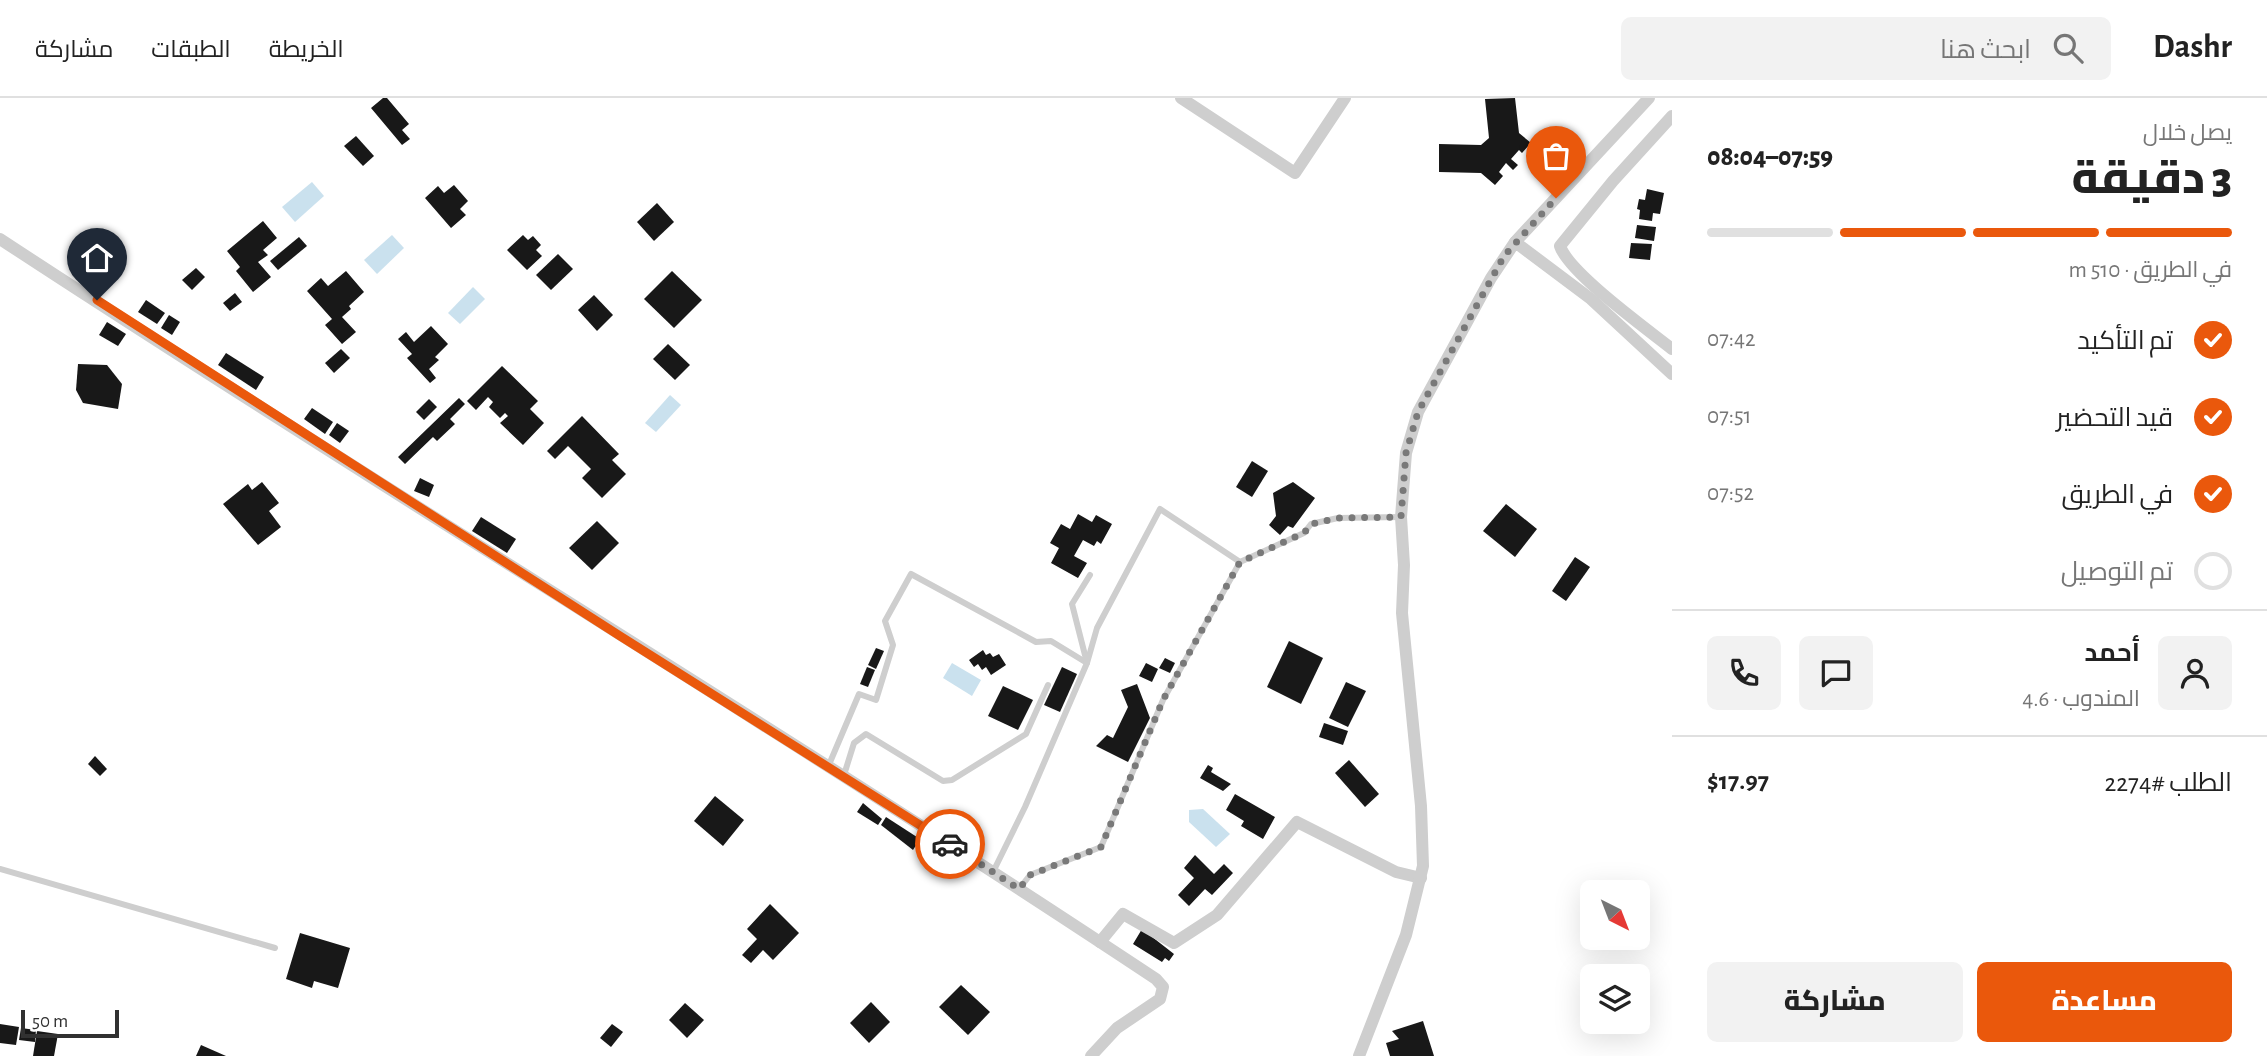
<!DOCTYPE html>
<html lang="ar">
<meta charset="utf-8">
<style>
:root{--surface:#fff;--page:#f2f2f2;--text:#222;--muted:#767676;--line:#e0e0e0;--accent:#ea580c}
body{margin:0;font-family:"Alegreya Sans",Cairo,sans-serif;background:var(--page);color:var(--text);direction:rtl;height:100vh;display:flex;flex-direction:column;font-size:26px;white-space:nowrap}
*{box-sizing:border-box;margin:0}
p{font-size:23px;color:var(--muted)}
.icon{flex:none;width:38px;height:38px;fill:none;stroke:currentColor;stroke-width:2;stroke-linecap:round;stroke-linejoin:round}
.map{position:relative;flex:1;overflow:hidden;direction:ltr}
.sheet{display:flex;flex-direction:column;background:var(--surface);width:595px}
.sheet>*{flex:none}
.needle{width:46px;rotate:138deg}
.fabs{position:absolute;left:1580px;top:782px;display:grid;gap:14px}
.fabs a{display:grid;place-items:center;width:70px;height:70px;border-radius:10px;background:var(--surface);box-shadow:0 7px 28px #0002;font-size:35px}
.scale{position:absolute;left:21px;bottom:18px;width:98px;box-sizing:border-box;padding-left:7px;border:4px solid #313131;border-top:0;font-size:19px;line-height:24px;white-space:nowrap;color:#313131;-webkit-text-stroke:5px #fff;paint-order:stroke}
.pin{position:absolute;display:grid;place-items:center;width:60px;height:60px;color:#fff;margin:-72px -30px;border-radius:50% 50% 50% 0;rotate:-45deg;box-shadow:0 0 7px #0007}
.pin .icon{rotate:45deg}
.courier{position:absolute;display:grid;place-items:center;width:70px;height:70px;margin:-35px;border:5px solid #ea580c;border-radius:50%;background:#fff;color:#222;box-shadow:0 2px 9px #0007}
.overview em{font-style:normal;font-weight:800}
.overview div{display:flex;flex-direction:column-reverse}
.overview{display:flex;align-items:center;justify-content:space-between;height:119px;padding:0 35px}
h1{font-size:46px;font-weight:800;line-height:52px}
.bar{display:grid;grid-template-columns:repeat(4,1fr);gap:10px 7px;align-content:center;height:84px;padding:0 35px}
.bar i{height:9px;border-radius:5px;background:var(--line)}
.bar .current{background:var(--accent)}
.bar p{grid-column:span 4}
.line{display:flex;align-items:center;gap:18px;padding:0 35px;border-top:2px solid var(--line)}
.line div{flex:1}
.round{display:grid;place-items:center;flex:none;width:74px;height:74px;border-radius:10px;background:var(--page)}
ol{padding:0 35px;list-style:none}
li{display:flex;align-items:center;gap:21px;height:77px}
li p{margin-inline-start:auto}
li .icon{padding:7px;border-radius:50%;background:var(--accent);color:#fff;stroke-width:4}
li:last-child{color:var(--muted)}
li i{width:38px;height:38px;border:4px solid var(--line);border-radius:50%}
.button{display:flex;gap:14px;margin-top:auto;padding:14px 35px}
.button a{flex:1;height:80px;border-radius:10px;background:var(--accent);color:#fff;font-size:28px;font-weight:800;line-height:80px;text-align:center}
.button a+a{background:var(--page);color:var(--text)}
header{display:flex;align-items:center;gap:42px;box-sizing:border-box;height:98px;padding:0 35px;background:var(--surface);border-bottom:2px solid var(--line)}
header strong{font-size:33px}
nav{display:flex;gap:38px;margin-inline-start:auto;font-size:24px}
.search{width:490px;height:63px;background:var(--page);display:flex;align-items:center;gap:18px;box-sizing:border-box;padding:0 24px;border-radius:10px;color:var(--muted);font-size:26px}
main{display:flex;flex:1;min-height:0}
.map>svg:first-child{display:block}
</style>
<header>
<strong>Dashr</strong>
<div class="search"><svg class="icon" aria-label="search" viewBox="0 0 24 24"><circle cx="10" cy="10" r="6"/><path d="M15 15l6 6"/></svg>ابحث هنا</div>
<nav><a>الخريطة</a><a>الطبقات</a><a>مشاركة</a></nav>
</header>
<main>
<section class="sheet">
<div class="overview"><div><h1>3 دقيقة</h1><p>يصل خلال</p></div><em>07:59–08:04</em></div>
<div class="bar"><i class="current"></i><i class="current"></i><i class="current"></i><i></i><p>في الطريق · 510 m</p></div>
<ol>
<li><svg class="icon" aria-label="check" viewBox="0 0 24 24"><path d="M5 12l5 5 9-10"/></svg>تم التأكيد<p>07:42</p></li>
<li><svg class="icon" aria-label="check" viewBox="0 0 24 24"><path d="M5 12l5 5 9-10"/></svg>قيد التحضير<p>07:51</p></li>
<li><svg class="icon" aria-label="check" viewBox="0 0 24 24"><path d="M5 12l5 5 9-10"/></svg>في الطريق<p>07:52</p></li>
<li><i></i>تم التوصيل</li>
</ol>
<div class="line" style="height:126px"><a class="round"><svg class="icon" aria-label="person" viewBox="0 0 24 24"><circle cx="12" cy="8" r="4"/><path d="M4 21q1-7 8-7t8 7"/></svg></a><div><b>أحمد</b><p>المندوب · 4.6</p></div><a class="round"><svg class="icon" aria-label="chat" viewBox="0 0 24 24"><path d="M4 5h16v11H9l-5 4z"/></svg></a><a class="round"><svg class="icon" aria-label="phone" viewBox="0 0 24 24"><path d="M5 4h4l2 5-3 2q2 4 5 5l2-3 5 2v4C11 20 4 13 5 4z"/></svg></a></div>
<div class="line" style="height:91px"><div>الطلب #2274</div><b>$17.97</b></div>
<div class="button"><a>مساعدة</a><a>مشاركة</a></div>
</section>
<div class="map">
<svg width="1672" height="958" viewBox="0 0 1672 958">
<rect width="100%" height="100%" fill="#fff"/>
<g fill="#cae1ee">
<path d="M312,84L324,98L295,124L282,109Z"/>
<path d="M392,137L404,150L377,176L364,162Z"/>
<path d="M473,189L485,201L460,226L448,215Z"/>
<path d="M670,297L681,307L656,334L645,325Z"/>
<path d="M952,565L981,582L972,598L943,580Z"/>
<path d="M1203,711L1230,736L1216,749L1189,724V712Z"/>
</g>
<g fill="#181818">
<path d="M383,0H387L409,26L402,32L410,41L402,47L371,10Z"/>
<path d="M1515,0L1519,35L1531,45L1522,55L1519,52L1511,61L1518,67L1513,72L1506,65L1499,74L1503,78L1495,87L1481,75L1439,74V46L1481,47L1489,40L1485,1Z"/>
<path d="M356,38L374,58L363,68L344,48Z"/>
<path d="M454,87L468,103L460,111L466,117L451,130L425,100L438,88L444,95Z"/>
<path d="M1647,91L1664,95L1660,116L1653,115L1652,123L1639,121L1640,112L1637,111L1639,101L1645,102Z"/>
<path d="M657,105L674,124L654,143L637,124Z"/>
<path d="M263,123L277,140L263,152L268,157L258,164L271,179L253,194L236,173L240,169L227,153Z"/>
<path d="M1637,127L1656,129L1654,143L1635,140Z"/>
<path d="M523,137L528,142L533,138L541,147L536,152L542,158L527,172L507,152Z"/>
<path d="M299,139L307,148L278,172L270,163Z"/>
<path d="M1631,145L1652,146L1650,162L1629,160Z"/>
<path d="M558,156L573,171L551,192L536,177Z"/>
<path d="M196,170L205,179L192,192L182,182Z"/>
<path d="M346,173L364,194L349,208L351,211L342,219L356,234L342,246L325,227L332,221L307,193L321,180L328,188Z"/>
<path d="M672,173L702,202L674,230L644,201Z"/>
<path d="M235,195L242,204L230,213L223,205Z"/>
<path d="M594,197L613,217L597,233L578,212Z"/>
<path d="M146,202L165,215L157,226L138,214Z"/>
<path d="M169,217L180,224L172,237L161,230Z"/>
<path d="M107,224L126,236L118,248L99,237Z"/>
<path d="M431,228L448,246L435,259L439,262L429,271L436,280L430,285L407,260L412,256L398,241L406,234L414,244Z"/>
<path d="M668,246L690,267L675,282L653,261Z"/>
<path d="M341,251L350,260L334,275L325,265Z"/>
<path d="M226,255L264,279L256,292L218,267Z"/>
<path d="M78,266L107,267L122,286L118,311L83,305L76,292Z"/>
<path d="M502,268L538,303L530,311L544,325L523,347L500,325L508,318L505,315L500,320L489,309L493,304L488,299L476,312L467,303Z"/>
<path d="M459,300L465,306L450,321L455,326L437,343L433,339L405,366L398,359Z"/>
<path d="M429,301L437,309L424,322L416,314Z"/>
<path d="M312,310L333,324L325,336L304,321Z"/>
<path d="M582,318L619,356L612,362L626,376L602,400L582,380L591,371L568,348L555,361L547,353Z"/>
<path d="M337,325L349,333L340,345L329,337Z"/>
<path d="M1252,363L1268,373L1252,399L1236,389Z"/>
<path d="M420,380L434,387L429,399L414,393Z"/>
<path d="M262,384L279,405L269,413L281,429L258,447L223,406L248,386L252,392Z"/>
<path d="M1293,384L1315,400L1293,430L1288,428L1280,437L1269,427L1276,418L1273,395Z"/>
<path d="M1506,406L1537,431L1515,459L1483,433Z"/>
<path d="M1078,416L1092,424L1096,417L1112,426L1101,446L1097,443L1094,448L1083,442L1074,458L1087,465L1078,480L1051,465L1059,450L1050,445L1061,426L1070,431Z"/>
<path d="M481,419L516,441L507,455L472,433Z"/>
<path d="M597,423L619,445L592,472L569,450Z"/>
<path d="M1575,459L1590,469L1566,503L1552,493Z"/>
<path d="M1289,543L1323,560L1301,606L1267,589Z"/>
<path d="M876,550L884,553L876,571L868,567Z"/>
<path d="M983,552L986,557L990,555L993,559L999,556L1006,567L991,577L986,569L982,572L978,566L974,569L969,562Z"/>
<path d="M1165,560L1175,565L1170,575L1159,570Z"/>
<path d="M1146,565L1158,571L1152,584L1139,578Z"/>
<path d="M867,569L875,572L868,589L860,586Z"/>
<path d="M1062,569L1077,576L1060,614L1044,607Z"/>
<path d="M1346,584L1366,593L1348,629L1329,620Z"/>
<path d="M1137,586L1150,620L1128,664L1096,648L1107,637L1113,640L1128,609L1121,592Z"/>
<path d="M1003,588L1033,602L1018,632L988,618Z"/>
<path d="M1324,625L1348,633L1343,647L1319,639Z"/>
<path d="M95,658L107,671L100,678L88,666Z"/>
<path d="M1349,662L1379,696L1365,709L1335,675Z"/>
<path d="M1208,667L1213,670L1211,674L1231,686L1223,693L1200,680Z"/>
<path d="M1235,696L1275,719L1263,741L1241,728L1244,723L1226,712Z"/>
<path d="M715,698L744,722L723,748L694,723Z"/>
<path d="M863,705L882,721L878,727L857,714Z"/>
<path d="M886,719L920,741L913,752L881,727Z"/>
<path d="M1195,757L1214,776L1224,766L1233,775L1212,797L1205,791L1189,808L1178,797L1194,780L1184,770Z"/>
<path d="M770,806L799,835L773,862L763,852L751,865L742,857L757,841L747,831Z"/>
<path d="M1142,831L1174,856L1169,863L1165,860L1162,864L1133,846Z"/>
<path d="M300,835L350,850L338,890L314,883L312,890L286,881Z"/>
<path d="M961,887L990,914L968,937L939,909Z"/>
<path d="M871,904L890,924L869,945L850,925Z"/>
<path d="M685,905L704,922L687,940L669,922Z"/>
<path d="M1423,923L1434,958H1390L1386,945L1399,941L1392,933Z"/>
<path d="M0,926L19,929L16,947L0,945Z"/>
<path d="M612,926L623,934L611,949L600,940Z"/>
<path d="M21,930L36,932L35,944L19,942Z"/>
<path d="M37,933L58,936L54,958H33Z"/>
<path d="M201,947L226,958H196Z"/>
</g>
<g fill="none" stroke-linecap="round" stroke-linejoin="round">
<g stroke="#cecece" stroke-width="6">
<path d="M1240,464L1304,435L1311,426L1338,420L1401,419"/>
<path d="M828,669L859,596L876,602L893,547L885,523L911,476L1036,544L1051,543L1087,565L1097,530L1160,411L1240,464L1163,602L1101,749L1030,777L1019,791"/>
<path d="M844,677L854,645L866,636L943,683L952,682L1026,636L1048,587"/>
<path d="M0,771L275,850"/>
<path d="M993,774L1025,709L1087,565L1072,506L1090,477"/>
</g>
<g stroke="#cecece" stroke-width="12">
<path d="M1181,0L1295,75L1345,0"/>
<path d="M1672,18L1613,83L1560,148C1569,175 1647,231 1672,251"/>
<path d="M0,141C382,392 775,628 1156,881L1163,889L1160,901L1117,930L1091,958"/>
<path d="M1515,144L1649,0"/>
<path d="M1100,844L1123,816L1174,845L1217,817L1297,724L1396,774L1421,780"/>
<path d="M1359,958L1406,837L1423,768L1421,708L1402,515L1404,467L1401,419L1406,355L1418,314L1491,180L1515,144L1591,201L1672,276"/>
</g>
</g>
<g fill="none" stroke-linecap="round" stroke-linejoin="round">
<path stroke="#797979" stroke-width="7" stroke-dasharray="0 12.6" d="M950,746L1019,791L1030,777L1101,749L1163,602L1240,464L1304,435L1311,426L1338,420L1401,419L1406,355L1418,314L1504,158L1556,100"/>
<path stroke="#ea580c" stroke-width="9" d="M97,202L620,538L950,746"/>
</g>
</svg>
<div class="fabs">
<a><svg class="needle" viewBox="-14 -14 28 28"><path d="M0-13l5 13h-10z" fill="#e53935"/><path d="M0 13l5-13h-10z" fill="#767676"/></svg></a>
<a><svg class="icon" aria-label="layers" viewBox="0 0 24 24"><path d="M12 4l9 5-9 5-9-5zM3 14l9 5 9-5"/></svg></a>
</div>
<div class="scale">50 m</div>
<div class="pin" style="left:1556px;top:100px;background:#ea580c"><svg class="icon" aria-label="bag" viewBox="0 0 24 24"><path d="M5 8h14l-1 12H6zM9 8a3 3 0 0 1 6 0"/></svg></div>
<div class="pin" style="left:97px;top:202px;background:#1f2937"><svg class="icon" aria-label="home" viewBox="0 0 24 24"><path d="M3 11l9-7 9 7M6 9v11h12V9"/></svg></div>
<div class="courier" style="left:950px;top:746px"><svg class="icon" aria-label="car" viewBox="0 0 24 24"><path d="M5 17H2v-5l4-1 3-4h7l3 4 3 1v5h-3M9 17h6M6 11h13"/><circle cx="7" cy="17" r="2"/><circle cx="17" cy="17" r="2"/></svg></div>
</div>
</main>
